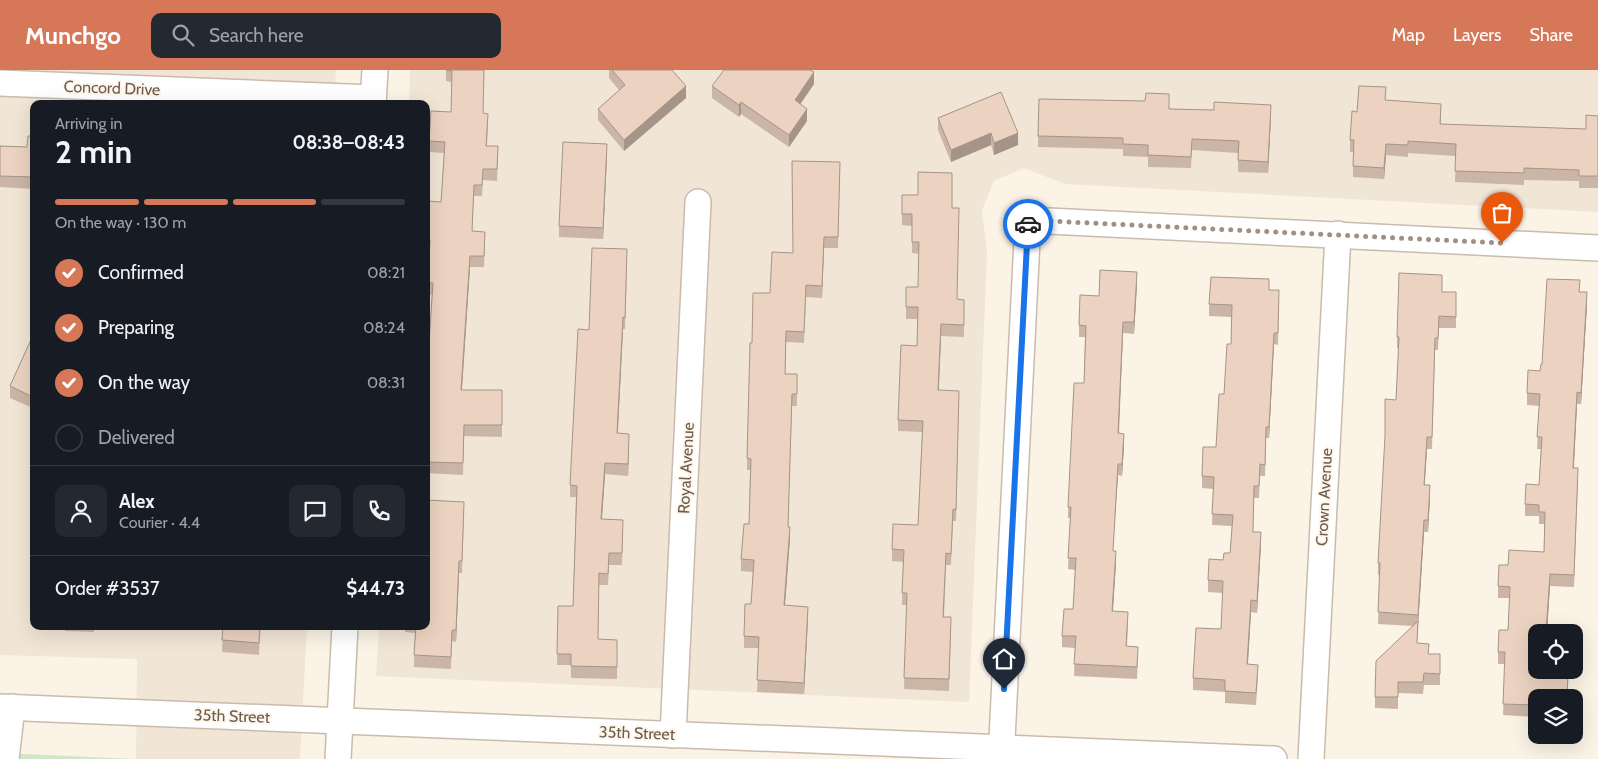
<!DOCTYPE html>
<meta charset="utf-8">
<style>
:root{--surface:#171b24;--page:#242831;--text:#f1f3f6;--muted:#9ea1a6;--line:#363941;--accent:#d67758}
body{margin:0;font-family:Cabin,sans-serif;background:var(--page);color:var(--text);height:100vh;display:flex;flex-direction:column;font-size:19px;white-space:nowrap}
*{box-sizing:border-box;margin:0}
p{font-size:16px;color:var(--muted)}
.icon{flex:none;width:28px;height:28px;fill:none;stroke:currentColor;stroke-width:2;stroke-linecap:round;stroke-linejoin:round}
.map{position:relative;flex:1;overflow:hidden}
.side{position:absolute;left:30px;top:30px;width:400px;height:530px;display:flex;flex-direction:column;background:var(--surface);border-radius:10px;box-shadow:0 5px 20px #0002}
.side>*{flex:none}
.fabs{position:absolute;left:1528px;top:554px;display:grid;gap:10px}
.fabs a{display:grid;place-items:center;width:55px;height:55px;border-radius:10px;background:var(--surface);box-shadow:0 5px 20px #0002;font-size:25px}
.pin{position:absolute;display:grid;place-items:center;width:42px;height:42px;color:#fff;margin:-51px -21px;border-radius:50% 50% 50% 0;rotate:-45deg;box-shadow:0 0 5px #0007}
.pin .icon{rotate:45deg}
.courier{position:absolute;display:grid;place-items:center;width:50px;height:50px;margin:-25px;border:4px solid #1a73e8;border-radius:50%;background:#fff;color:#222;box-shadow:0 1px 6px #0007}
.summary em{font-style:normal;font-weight:700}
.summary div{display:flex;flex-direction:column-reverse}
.summary{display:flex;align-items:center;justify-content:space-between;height:85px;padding:0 25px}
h1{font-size:32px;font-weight:700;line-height:38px}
.bar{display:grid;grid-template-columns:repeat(4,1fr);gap:8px 5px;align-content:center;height:60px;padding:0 25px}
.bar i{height:6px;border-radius:4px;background:var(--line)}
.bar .selected{background:var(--accent)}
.bar p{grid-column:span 4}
.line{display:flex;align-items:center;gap:12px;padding:0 25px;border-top:1px solid var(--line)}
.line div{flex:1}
.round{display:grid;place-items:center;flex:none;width:52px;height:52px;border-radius:10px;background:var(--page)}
ol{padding:0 25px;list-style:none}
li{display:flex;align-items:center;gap:15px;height:55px}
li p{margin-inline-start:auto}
li .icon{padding:5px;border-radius:50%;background:var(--accent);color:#fff;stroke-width:4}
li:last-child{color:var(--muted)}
li i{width:28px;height:28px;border:2px solid var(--line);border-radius:50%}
header{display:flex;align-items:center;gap:30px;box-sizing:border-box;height:70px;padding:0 25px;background:var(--accent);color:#fff}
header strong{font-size:24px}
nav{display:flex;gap:28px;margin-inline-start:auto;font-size:18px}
.search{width:350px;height:45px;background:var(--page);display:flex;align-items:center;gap:12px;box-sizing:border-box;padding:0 18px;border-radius:10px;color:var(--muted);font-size:19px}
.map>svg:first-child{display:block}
</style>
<header>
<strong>Munchgo</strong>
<div class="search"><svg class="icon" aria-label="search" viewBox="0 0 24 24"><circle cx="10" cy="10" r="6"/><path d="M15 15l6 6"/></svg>Search here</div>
<nav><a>Map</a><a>Layers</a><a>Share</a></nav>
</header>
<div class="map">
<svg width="1598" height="689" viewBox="0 0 1598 689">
<rect width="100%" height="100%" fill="#faf3e6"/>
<g fill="#f1e5d5">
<path d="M0,0H336L334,34H34V556H307L300,689H136L137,589L0,585Z"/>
<path d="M410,0H1598V142L1065,114L1024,98L994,111L982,140L987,182L969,632L376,606L379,556H426V34H409Z"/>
</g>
<path fill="#d2e6c6" d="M0,683L136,689H0Z"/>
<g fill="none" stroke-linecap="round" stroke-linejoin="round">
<g stroke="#cabbad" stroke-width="28">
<g id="minor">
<path d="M0,13L373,28"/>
<path d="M373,34L375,0"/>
<path d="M0,637L1274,689"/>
<path d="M673,665L698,132"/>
<path d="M6,689L12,637"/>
<path d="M338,689L345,556"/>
<path d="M1001,689L1028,150L1598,178"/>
<path d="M1311,689L1338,164"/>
</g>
</g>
<use href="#minor" stroke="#fff" stroke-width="25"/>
</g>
<g fill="#cbb5a6">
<path d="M446,0H484L483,43L488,55L487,76L498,87L497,111L483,110L482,126H474L472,161L485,173L484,197H470L462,320H502V367L464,366L463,405L426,403V273H429L432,225L428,224L429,181H426V152L441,132L444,83L429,82V71L451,42L452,12L446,11Z"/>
<path d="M609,0H672L686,28L624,81L598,50V39L619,20L609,8Z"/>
<path d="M814,14L800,34L807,51L789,77L741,44L739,47L712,28V16Z"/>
<path d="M1001,22L1018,75L994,85L991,75L951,92L938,60V48Z"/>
<path d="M1039,29L1271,46L1268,103L1238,102V83L1192,80L1191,98L1148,97V87L1123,86V79L1038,77Z"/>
<path d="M1386,30L1441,45V54L1586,59L1598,46V118H1579V111L1524,110V115L1455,112L1456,86L1408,83V87L1386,85L1384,109L1353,107V82H1350V70L1357,42Z"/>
<path d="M34,66V119L0,117V76L27,77Z"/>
<path d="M607,86L603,169L559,167V156Z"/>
<path d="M840,92L838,178H824L822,228L806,227L804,273L786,272L785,304H797V336H792L788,457L790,468L785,535L808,548L804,624L757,622L759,578H744V566L751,534L753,502L741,501V489L749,454L750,400H747V388L752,273L770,223L793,183Z"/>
<path d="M902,125L952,138L957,229L964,230V267L941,266L939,320L959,333L956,451H953L951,495H946L944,547L951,559L949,621L904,619L907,535H902L903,492L892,491V479L918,455L922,362L898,361V350L917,276V249H906V217H918L919,184L912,183V156L902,155Z"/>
<path d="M627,191L625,259H623L618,363L629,375L628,406L605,404L602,449L623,462L622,495H609L608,515H599L598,569L617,570V609L571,608V595H557L558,536H573L576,427H570V415L589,260Z"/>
<path d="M1137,214L1134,264L1123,263L1119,364L1124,376L1122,406L1118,405L1113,475V481L1116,493L1113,541L1128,554L1127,576L1138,588L1137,609L1074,606L1075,578L1062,577V566L1073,539L1075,500L1068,499L1070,448H1068V437L1084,313L1085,267H1079V255L1099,226Z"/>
<path d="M1269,220L1279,232L1278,275L1274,274L1269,368H1266L1265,406H1260L1259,428H1254L1253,462L1261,474L1257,543L1251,542L1248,594L1258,606L1256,635L1225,633V622L1193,620V608L1221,559L1223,523L1208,522V510L1223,490L1230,483L1232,456L1212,455L1213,419L1202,418V406L1216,377L1231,274L1232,247L1209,246V234Z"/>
<path d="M1442,222L1456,234V258H1439L1438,280H1435L1432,379H1427L1424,415L1430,427L1428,462H1424L1417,573L1440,596V615H1424L1423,624L1398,623V639L1375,638V627L1413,556L1378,554L1380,505H1378V493L1396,330L1399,278H1397V267Z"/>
<path d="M1580,222L1587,234L1581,334H1577L1574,398L1578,410L1574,517L1550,516L1547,562L1551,605H1568L1567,628H1536V647L1503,645L1505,594H1498V582L1508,560L1510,528H1498V516L1508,495L1544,482L1545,454H1539V446H1525V434L1539,415L1541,379H1537L1539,336L1527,335V323L1540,301Z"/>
<path d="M34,263V337L33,338L10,328V316Z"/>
<path d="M464,444L462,503H459L456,572L452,571L451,599L414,597L415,563L405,562V556H426Z"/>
<path d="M65,556H94V562L65,561Z"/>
<path d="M223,556H260L259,585L222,582Z"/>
</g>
<g fill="#a59487">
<path d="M814,2V14L795,42V30Z"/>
<path d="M686,16V28L624,81V70Z"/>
<path d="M741,32V44L739,47V35Z"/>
<path d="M1271,35V46L1268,103V92Z"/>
<path d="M807,39V51L789,77V65Z"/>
<path d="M991,63V75L951,92V80Z"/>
<path d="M1018,63V75L994,85V73Z"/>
<path d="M607,74V86L603,169V158Z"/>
<path d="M1386,74V85L1384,109V98Z"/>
<path d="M824,167V178L822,228V216Z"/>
<path d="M470,186V197L461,332V320Z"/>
<path d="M1137,202V214L1134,264V252Z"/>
<path d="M1587,222V234L1581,334V323Z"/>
<path d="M623,247V259L617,374V363Z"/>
<path d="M1123,252V263L1118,375V363Z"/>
<path d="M941,254V266L938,332V320Z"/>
<path d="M1274,263V274L1269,368V357Z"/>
<path d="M1577,322V334L1573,410V398Z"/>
<path d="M629,364V375L628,406V394Z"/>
<path d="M1124,364V376L1122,406V394Z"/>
<path d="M1427,367V379L1424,427V415Z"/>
<path d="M605,393V404L601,461V449Z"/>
<path d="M1118,394V405L1113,475V463Z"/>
<path d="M1430,415V427L1428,462V450Z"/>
<path d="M1424,450V462L1418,556V545Z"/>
<path d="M790,457V468L784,547V535Z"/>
<path d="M1261,462V474L1257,543V531Z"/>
<path d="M1116,481V493L1112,553V541Z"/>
<path d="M459,491V503L456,572V560Z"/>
<path d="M1550,504V516L1547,562H1546Z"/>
<path d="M1251,530V542L1247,606V594Z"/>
<path d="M808,537V548L804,624V613Z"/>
</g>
<g fill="#ecd3c1" stroke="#a59487">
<path d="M446,0H484L483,43L488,44L486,76H498L497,99H483L482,115H474L472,161L485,162L484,186H470L461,320H502V355H464L463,393L426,392V273H429L433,213H428L430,170H426L427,131L441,132L445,72L429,71L431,41L451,42L452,1Z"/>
<path d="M612,0H672L686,16L624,70L598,39L625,15Z"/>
<path d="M724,0H810L814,2L795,30L807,39L789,65L741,32L739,35L712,16Z"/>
<path d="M1359,16L1386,17L1385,30L1441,34L1440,54L1586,59V45L1598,46V106H1579V100L1524,98V103L1455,101L1456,74L1408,71V75L1386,74L1384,98L1353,96L1354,70H1350L1352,41L1357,42Z"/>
<path d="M1001,22L1018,63L994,73L991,63L951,80L938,48Z"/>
<path d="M1146,23L1169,24V39L1214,40V32L1271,35L1268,92L1238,90L1239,71L1192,69L1191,87L1148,85V75L1123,74V68L1038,66L1039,29L1145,31Z"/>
<path d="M28,66H34V107L0,106V76L27,77Z"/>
<path d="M563,72L607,74L603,158L559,156Z"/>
<path d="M792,91L840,92L838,167H824L822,216L806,215L804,262L786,261L785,304H797V324H792L788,457H790L784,535L808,537L804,613L757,610L759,567L744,566L745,534H751L754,490L741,489L744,454H749L751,389L747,388L750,273H752L753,223H770L772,182L793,183Z"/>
<path d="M918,102L952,103V138H959L957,229L964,230V255L941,254L938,320L959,321L956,440L953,439L951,484L946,483L943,547H951L949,609L904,608L907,523H902L904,480L892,479L893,454L918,455L923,351L898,350L901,275L917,276L918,237H906V217H918L919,172H912V144H902V125H918Z"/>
<path d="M592,178L627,179L625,248L623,247L617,363L629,364L628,394L605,393L601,449L623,450L622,483H609L608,504L599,503L598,569L617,570V597L571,596V584H557L558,536H573L577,416L570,415L578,259L589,260Z"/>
<path d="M1100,200L1137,202L1134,252H1123L1118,363L1124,364L1122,394H1118L1113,481H1116L1112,541L1128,542L1126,576L1138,577L1137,597L1074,594L1076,566H1062L1064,539H1073L1076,488H1068L1071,437H1068L1074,313H1084L1086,256L1079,255L1080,225L1099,226Z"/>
<path d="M1399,203L1442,205V222H1456V247L1439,246L1438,268H1435L1432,367H1427L1424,415H1430L1428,450H1424L1418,545L1378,542L1380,493H1378L1385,366V329L1396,330L1399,267H1397Z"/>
<path d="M1211,207L1269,209V220H1279L1278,263H1274L1269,357H1266L1265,395L1260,394L1259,416H1254L1253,462H1261L1257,531L1251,530L1247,594L1258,595L1256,623L1225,621V610L1193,608L1196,558L1221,559L1223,511L1208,510L1209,489L1223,490L1224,483H1230L1233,445L1212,444L1214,407L1202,406L1203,377H1216L1219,324H1224L1227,274H1231L1232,235L1209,234Z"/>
<path d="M1547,209L1580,210L1579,222H1587L1581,323L1577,322L1573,398H1578L1574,505L1550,504L1546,562H1553H1536V600H1551V605H1568L1567,628H1536V635L1503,634L1505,582H1498L1499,560H1508L1510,517L1498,516L1499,495H1508L1509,480L1544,482L1545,442H1539V435L1525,434L1526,414L1539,415L1542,367H1537L1540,324L1527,323L1528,300L1540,301L1541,294H1542Z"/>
<path d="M34,263V326L33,327L10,316Z"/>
<path d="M426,430L464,432L462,491H459L456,560H452L451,587L414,585L416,556H426Z"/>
<path d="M1418,551L1417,573L1429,574L1428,584H1440V604L1424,603L1423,612H1398V627H1375L1376,591Z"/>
<path d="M223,556H260L259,573L222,570Z"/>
</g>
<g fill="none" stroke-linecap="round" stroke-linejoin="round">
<path stroke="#a09083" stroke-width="5" stroke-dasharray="0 9" d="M1028,154V150L1502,173"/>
<path stroke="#1a73e8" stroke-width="6" d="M1004,619L1028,154"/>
</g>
<g text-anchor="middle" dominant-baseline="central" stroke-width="4" stroke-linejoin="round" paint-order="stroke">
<g font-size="16" fill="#705b4e" stroke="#fdf7ec">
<text transform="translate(112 18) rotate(2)">Concord Drive</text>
<text transform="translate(686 398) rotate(-87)">Royal Avenue</text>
<text transform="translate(1324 427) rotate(-87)">Crown Avenue</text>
<text transform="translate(232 646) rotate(2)">35th Street</text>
<text transform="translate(637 663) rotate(2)">35th Street</text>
</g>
</g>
</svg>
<div class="fabs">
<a><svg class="icon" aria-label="locate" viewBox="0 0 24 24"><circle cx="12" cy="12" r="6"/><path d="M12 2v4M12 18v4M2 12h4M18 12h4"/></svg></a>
<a><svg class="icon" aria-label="layers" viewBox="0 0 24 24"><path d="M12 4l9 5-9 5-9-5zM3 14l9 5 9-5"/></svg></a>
</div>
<div class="pin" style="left:1502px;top:173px;background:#ea580c"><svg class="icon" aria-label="bag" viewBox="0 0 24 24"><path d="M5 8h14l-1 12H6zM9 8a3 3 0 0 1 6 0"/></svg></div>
<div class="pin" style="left:1004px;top:619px;background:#1f2937"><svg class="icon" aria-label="home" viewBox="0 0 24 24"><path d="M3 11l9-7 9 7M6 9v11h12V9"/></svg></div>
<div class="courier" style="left:1028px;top:154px"><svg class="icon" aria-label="car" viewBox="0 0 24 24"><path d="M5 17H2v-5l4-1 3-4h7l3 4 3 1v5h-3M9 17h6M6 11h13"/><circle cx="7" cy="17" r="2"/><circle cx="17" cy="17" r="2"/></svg></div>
<section class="side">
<div class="summary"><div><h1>2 min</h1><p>Arriving in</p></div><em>08:38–08:43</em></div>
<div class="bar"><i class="selected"></i><i class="selected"></i><i class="selected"></i><i></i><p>On the way · 130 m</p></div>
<ol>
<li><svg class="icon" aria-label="check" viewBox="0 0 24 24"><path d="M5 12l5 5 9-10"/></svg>Confirmed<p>08:21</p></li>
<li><svg class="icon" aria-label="check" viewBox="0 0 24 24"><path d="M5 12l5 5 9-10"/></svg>Preparing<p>08:24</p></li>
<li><svg class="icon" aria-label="check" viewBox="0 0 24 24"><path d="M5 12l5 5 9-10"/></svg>On the way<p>08:31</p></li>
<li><i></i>Delivered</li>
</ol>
<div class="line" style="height:90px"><a class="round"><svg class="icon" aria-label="person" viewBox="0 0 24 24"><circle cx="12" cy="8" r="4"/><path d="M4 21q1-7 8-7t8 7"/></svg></a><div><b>Alex</b><p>Courier · 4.4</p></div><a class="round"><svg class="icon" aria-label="chat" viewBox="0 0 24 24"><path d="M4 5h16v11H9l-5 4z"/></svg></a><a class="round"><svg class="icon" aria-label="phone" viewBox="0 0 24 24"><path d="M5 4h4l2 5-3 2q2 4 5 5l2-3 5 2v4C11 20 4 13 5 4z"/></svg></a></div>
<div class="line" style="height:65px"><div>Order #3537</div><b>$44.73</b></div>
</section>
</div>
